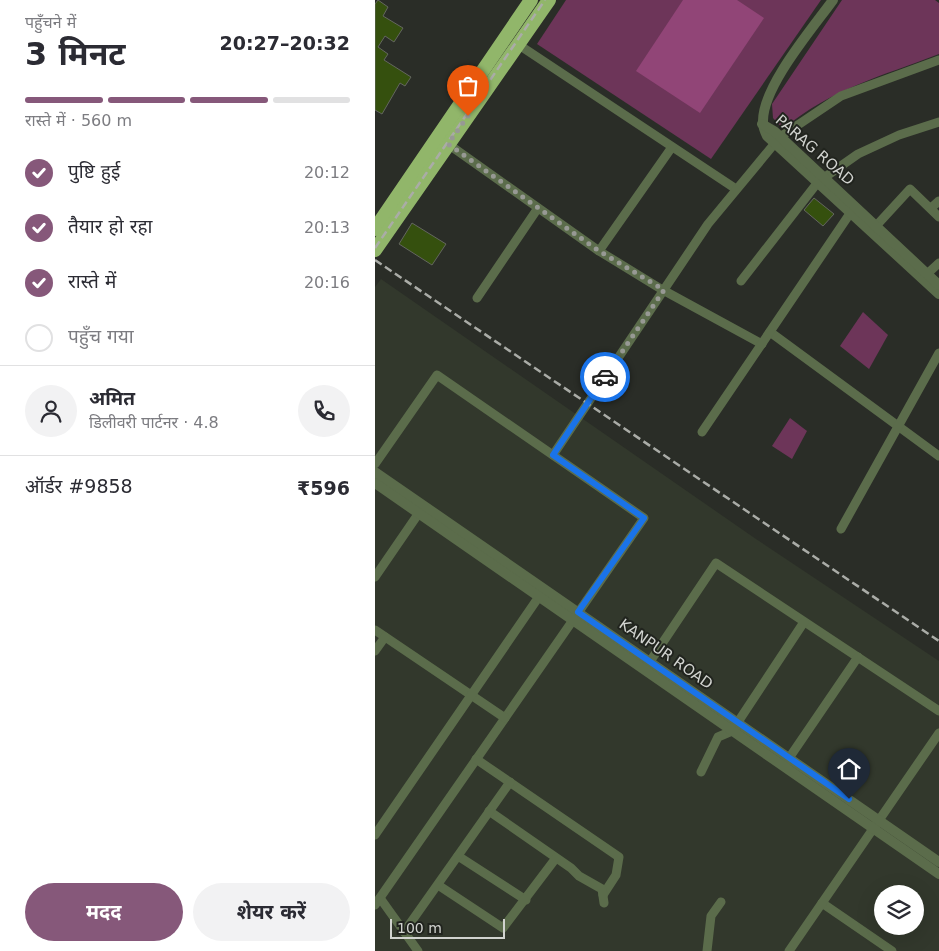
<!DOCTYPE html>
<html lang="hi">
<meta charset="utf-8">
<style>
:root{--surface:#fff;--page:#f2f2f3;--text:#2b2b33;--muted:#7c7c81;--line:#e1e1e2;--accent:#86587a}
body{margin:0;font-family:"DejaVu Sans","Noto Sans Devanagari",sans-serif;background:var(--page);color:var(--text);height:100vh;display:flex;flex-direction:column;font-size:19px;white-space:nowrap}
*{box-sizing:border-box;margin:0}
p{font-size:16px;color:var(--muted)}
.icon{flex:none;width:28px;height:28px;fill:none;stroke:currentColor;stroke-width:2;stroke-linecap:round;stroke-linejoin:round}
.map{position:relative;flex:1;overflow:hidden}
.sheet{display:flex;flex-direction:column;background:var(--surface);width:375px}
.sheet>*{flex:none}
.buttons{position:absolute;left:499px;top:885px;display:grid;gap:10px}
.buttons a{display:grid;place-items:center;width:50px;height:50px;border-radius:50%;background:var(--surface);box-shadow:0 5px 20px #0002;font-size:25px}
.scale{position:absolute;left:15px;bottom:12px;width:115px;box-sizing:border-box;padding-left:5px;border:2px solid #d1d3cf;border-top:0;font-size:14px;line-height:18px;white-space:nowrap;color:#d1d3cf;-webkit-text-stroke:4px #21241e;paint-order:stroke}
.pin{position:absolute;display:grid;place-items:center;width:42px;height:42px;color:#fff;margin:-51px -21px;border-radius:50% 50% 50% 0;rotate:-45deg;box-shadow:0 0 5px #0007}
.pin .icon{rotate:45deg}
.courier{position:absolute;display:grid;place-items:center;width:50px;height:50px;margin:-25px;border:4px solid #1a73e8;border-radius:50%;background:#fff;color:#222;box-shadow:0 1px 6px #0007}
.head em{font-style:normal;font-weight:700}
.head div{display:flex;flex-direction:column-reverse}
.head{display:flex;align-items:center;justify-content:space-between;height:85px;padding:0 25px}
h1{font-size:32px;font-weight:700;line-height:38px}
.bar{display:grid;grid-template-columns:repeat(4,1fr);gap:8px 5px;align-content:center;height:60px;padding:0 25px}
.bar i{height:6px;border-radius:4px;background:var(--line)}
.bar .current{background:var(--accent)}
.bar p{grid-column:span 4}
.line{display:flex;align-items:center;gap:12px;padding:0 25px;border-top:1px solid var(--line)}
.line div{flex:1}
.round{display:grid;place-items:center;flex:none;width:52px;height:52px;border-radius:26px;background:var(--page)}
ol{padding:0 25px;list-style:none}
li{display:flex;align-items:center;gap:15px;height:55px}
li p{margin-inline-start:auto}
li .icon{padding:5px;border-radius:50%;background:var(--accent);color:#fff;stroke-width:4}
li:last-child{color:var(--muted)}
li i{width:28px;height:28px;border:2px solid var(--line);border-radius:50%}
.cta{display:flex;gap:10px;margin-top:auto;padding:10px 25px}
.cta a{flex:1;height:58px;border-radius:30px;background:var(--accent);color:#fff;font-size:20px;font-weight:700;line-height:58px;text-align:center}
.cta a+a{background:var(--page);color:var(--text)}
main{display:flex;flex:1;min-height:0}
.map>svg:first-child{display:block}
</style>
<main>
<section class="sheet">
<div class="head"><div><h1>3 मिनट</h1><p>पहुँचने में</p></div><em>20:27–20:32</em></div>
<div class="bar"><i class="current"></i><i class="current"></i><i class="current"></i><i></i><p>रास्ते में · 560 m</p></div>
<ol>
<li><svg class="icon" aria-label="check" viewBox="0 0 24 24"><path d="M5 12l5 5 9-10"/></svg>पुष्टि हुई<p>20:12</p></li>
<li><svg class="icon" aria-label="check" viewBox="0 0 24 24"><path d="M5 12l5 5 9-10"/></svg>तैयार हो रहा<p>20:13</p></li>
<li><svg class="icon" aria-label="check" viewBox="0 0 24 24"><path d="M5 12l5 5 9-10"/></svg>रास्ते में<p>20:16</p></li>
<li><i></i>पहुँच गया</li>
</ol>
<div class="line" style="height:90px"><a class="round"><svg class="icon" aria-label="person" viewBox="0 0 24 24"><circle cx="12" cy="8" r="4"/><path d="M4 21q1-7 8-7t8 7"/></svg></a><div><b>अमित</b><p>डिलीवरी पार्टनर · 4.8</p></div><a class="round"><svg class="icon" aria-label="phone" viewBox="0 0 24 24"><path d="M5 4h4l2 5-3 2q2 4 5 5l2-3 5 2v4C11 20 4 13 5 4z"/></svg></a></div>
<div class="line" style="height:65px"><div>ऑर्डर #9858</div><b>₹596</b></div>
<div class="cta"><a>मदद</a><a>शेयर करें</a></div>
</section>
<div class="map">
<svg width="564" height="951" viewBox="0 0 564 951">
<rect width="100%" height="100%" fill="#2a2d27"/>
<path fill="#32382c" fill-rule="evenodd" d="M6,279L381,539L564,661V951H0V287ZM508,894H540V926H508Z"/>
<g fill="#6d3559">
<path d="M191,0H446L336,159L162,44Z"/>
<path d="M467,0H560L564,3V54C507,76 456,89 408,129L398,118L397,104Z"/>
<path d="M488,312L513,335L494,369L465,346Z"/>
<path d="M415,418L432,431L417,459L397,446Z"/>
</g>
<path fill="#914577" d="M308,0H362L389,18L325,113L261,71Z"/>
<g fill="#35500e" stroke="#63665f">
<path d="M3,0L13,7L8,16L28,28L19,42L10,36L3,47L13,54L9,60L36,77L30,86L25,83L7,114L0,110V4Z"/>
<path d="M439,198L459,214L448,226L429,210Z"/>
<path d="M37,223L71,244L57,265L24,244Z"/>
</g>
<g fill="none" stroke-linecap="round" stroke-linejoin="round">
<g stroke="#5b6c4b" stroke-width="9">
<path d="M144,45L361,189"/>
<path d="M73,144L224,251L286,289L387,344"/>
<path d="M556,208L564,201"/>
<path d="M501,226L535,189L564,217"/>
<path d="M224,251L297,147"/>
<path d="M552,274L564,263"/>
<path d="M366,281L443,182L483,154L524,135L564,122"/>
<path d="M102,298L163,208"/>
<path d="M395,332L564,456"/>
<path d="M327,432L478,209"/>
<path d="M178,455L333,224L405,137L466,96L564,60"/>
<path d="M0,464L62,375L269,518L0,905"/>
<path d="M466,529L564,353"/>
<path d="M0,577L48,507"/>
<path d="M0,630L130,718"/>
<path d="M0,651L10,637"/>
<path d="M272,666L341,563L564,711"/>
<path d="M101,759L244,857L241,875L228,895"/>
<path d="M410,764L483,657"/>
<path d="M326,772L343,737L357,731L429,622"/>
<path d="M114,811L196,868L204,876L227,889L229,903"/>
<path d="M0,835L163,598"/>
<path d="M83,856L151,900"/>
<path d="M63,885L128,928L181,858"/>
<path d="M5,898L43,951"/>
<path d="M447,903L517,951"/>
<path d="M29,932L135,782"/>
<path d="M332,951L336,916L346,902"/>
<path d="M414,951L564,733"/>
</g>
<g stroke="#5b6c4b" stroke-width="10">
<path d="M458,0C437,29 387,87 388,122C388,127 390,132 392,136L564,294"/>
<path d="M387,124L399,131L564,285"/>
<path d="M0,472L564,862"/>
<path d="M0,483L564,874"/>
</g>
<g stroke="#91b66a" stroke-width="14">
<path d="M0,229L156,0"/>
<path d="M0,250L174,0"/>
</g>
<g stroke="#aaaca7" stroke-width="2.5" stroke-dasharray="8 4" stroke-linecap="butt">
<path d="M0,248L170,0"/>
<path d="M0,260L564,641"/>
</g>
</g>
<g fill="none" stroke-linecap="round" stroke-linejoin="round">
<path stroke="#979994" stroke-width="5" stroke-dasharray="0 9" d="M93,116L73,144L224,251L289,290L230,377"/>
<path stroke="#1a73e8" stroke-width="6" d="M230,377L178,455L269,518L203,612L474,799"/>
</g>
<g text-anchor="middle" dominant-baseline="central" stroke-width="4" stroke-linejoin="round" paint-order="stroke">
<g font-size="15" fill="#d1d3cf" stroke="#21241e">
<text transform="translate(440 150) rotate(41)">PARAG ROAD</text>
<text transform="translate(291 654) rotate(35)">KANPUR ROAD</text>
</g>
</g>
</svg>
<div class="buttons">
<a><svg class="icon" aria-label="layers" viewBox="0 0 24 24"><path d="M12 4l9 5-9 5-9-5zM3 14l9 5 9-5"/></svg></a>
</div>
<div class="scale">100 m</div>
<div class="pin" style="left:93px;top:116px;background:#ea580c"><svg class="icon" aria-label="bag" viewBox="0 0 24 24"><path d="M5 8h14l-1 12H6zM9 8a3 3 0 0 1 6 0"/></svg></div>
<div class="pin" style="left:474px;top:799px;background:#1f2937"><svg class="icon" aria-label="home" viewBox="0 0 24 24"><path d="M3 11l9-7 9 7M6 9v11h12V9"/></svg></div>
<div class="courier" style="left:230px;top:377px"><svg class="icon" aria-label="car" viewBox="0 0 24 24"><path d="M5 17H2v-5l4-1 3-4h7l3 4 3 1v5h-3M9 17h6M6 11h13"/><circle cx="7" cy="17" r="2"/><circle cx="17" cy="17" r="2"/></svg></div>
</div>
</main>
